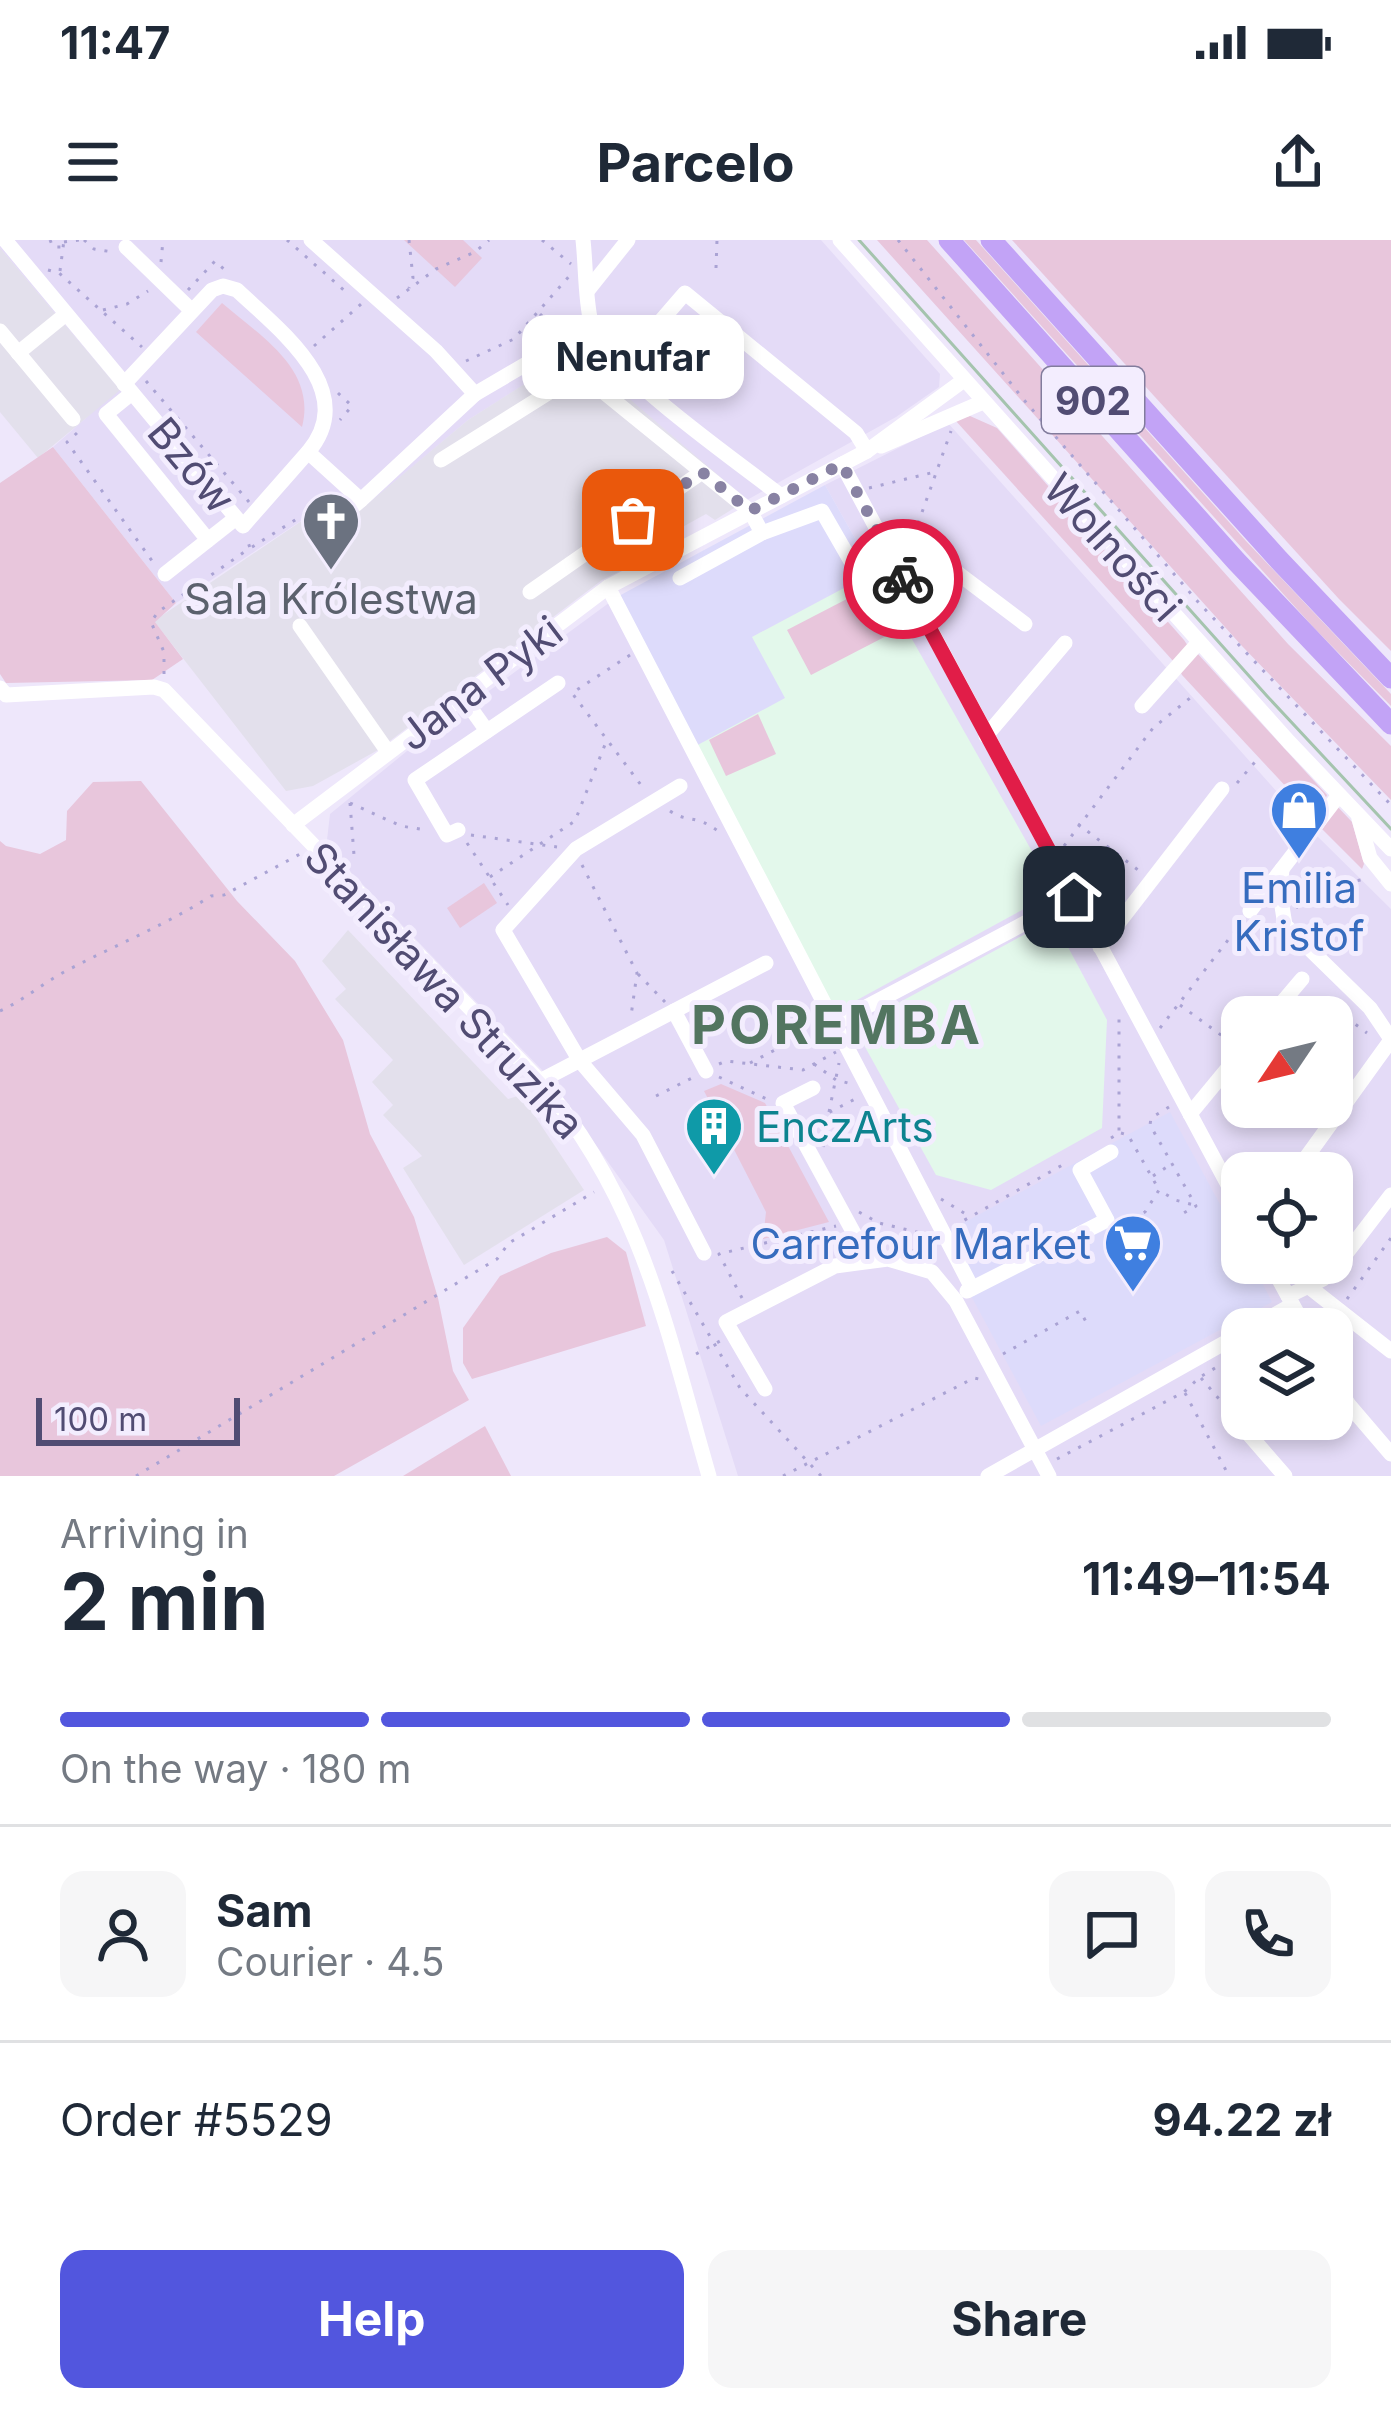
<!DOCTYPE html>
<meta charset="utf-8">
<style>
:root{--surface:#fff;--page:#f6f6f7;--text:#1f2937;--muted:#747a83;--line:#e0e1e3;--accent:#5256de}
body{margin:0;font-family:Inter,sans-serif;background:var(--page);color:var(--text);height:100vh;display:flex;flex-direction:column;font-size:45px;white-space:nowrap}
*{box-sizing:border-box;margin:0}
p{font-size:39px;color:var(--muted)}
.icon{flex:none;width:66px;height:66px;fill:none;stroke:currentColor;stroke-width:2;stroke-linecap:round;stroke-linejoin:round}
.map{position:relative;height:1236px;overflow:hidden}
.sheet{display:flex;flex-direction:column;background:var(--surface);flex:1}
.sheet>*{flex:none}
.needle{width:78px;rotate:235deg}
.controls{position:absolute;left:1221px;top:756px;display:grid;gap:24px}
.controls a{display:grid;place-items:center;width:132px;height:132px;border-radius:24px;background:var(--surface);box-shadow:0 6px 18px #0003;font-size:60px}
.scale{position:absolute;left:36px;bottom:30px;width:204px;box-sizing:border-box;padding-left:12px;border:6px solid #514c73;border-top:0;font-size:33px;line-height:42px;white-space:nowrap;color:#514c73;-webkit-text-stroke:9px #f3edfe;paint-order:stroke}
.pin{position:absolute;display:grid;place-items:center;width:102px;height:102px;color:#fff;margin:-51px;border-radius:24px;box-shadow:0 6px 18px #0006}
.courier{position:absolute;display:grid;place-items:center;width:120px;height:120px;margin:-60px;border:9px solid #e11d48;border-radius:50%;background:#fff;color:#222;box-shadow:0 3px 15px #0007}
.bubble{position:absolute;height:84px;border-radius:24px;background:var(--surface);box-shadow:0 6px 18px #0003;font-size:39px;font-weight:700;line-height:84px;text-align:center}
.headline em{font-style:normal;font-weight:700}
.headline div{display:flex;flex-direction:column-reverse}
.headline{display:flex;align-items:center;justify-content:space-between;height:204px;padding:0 60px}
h1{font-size:78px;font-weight:700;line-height:90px}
.bar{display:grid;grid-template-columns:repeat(4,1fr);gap:18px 12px;align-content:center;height:144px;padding:0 60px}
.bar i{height:15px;border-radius:9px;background:var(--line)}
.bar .selected{background:var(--accent)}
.bar p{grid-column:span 4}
.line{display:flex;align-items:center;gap:30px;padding:0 60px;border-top:3px solid var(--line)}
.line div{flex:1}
.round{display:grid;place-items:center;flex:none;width:126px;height:126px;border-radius:24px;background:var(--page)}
.button{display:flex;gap:24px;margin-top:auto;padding:24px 60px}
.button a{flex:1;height:138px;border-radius:24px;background:var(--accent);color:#fff;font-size:48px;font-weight:700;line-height:138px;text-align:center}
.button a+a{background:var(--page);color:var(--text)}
.status{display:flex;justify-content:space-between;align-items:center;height:84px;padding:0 60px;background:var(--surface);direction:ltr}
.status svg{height:33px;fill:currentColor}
header{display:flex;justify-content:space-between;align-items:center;height:156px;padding:0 60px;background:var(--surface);font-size:54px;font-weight:700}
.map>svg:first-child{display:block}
</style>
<div class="status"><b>11:47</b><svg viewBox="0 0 49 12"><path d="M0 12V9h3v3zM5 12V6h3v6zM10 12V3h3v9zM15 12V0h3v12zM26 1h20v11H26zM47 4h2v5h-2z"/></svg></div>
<header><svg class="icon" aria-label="menu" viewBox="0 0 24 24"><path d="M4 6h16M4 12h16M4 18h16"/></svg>Parcelo<svg class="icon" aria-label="share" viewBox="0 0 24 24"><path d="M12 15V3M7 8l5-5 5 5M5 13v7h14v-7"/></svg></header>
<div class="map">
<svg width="1391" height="1236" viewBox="0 0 1391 1236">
<rect width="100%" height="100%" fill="#eee7fb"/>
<g fill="#e4dbf7" fill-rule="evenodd">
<path d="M0,0H821L940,134L939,147L896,177L747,260L574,113L468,180L345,284L327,264L176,363L53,207L119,149L0,8Z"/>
<path d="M948,183L1311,590L1391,669V1236H738L664,1000L542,830L341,622L327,600L330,574L407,511L617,357L874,332L825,245ZM1242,777H1332V867H1242ZM1242,933H1332V1023H1242ZM1242,1089H1332V1179H1242Z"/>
</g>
<g fill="#dddbfb">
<path d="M825,245L874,332L752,397L786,458L694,507L617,357Z"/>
<path d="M1170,872L1242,1005V1023H1252L1272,1062L1041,1186L939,996Z"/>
</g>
<g fill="#e3e0ec">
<path d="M0,8L120,150L38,218L0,172Z"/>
<path d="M575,112L747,260L715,280L706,274L657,301V313L602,340L378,510L313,546L286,551L154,381L328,263L345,283L468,180Z"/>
<path d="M348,690L508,859L521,855L584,950L464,1025L403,928L422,916L383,875L393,865L372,842L393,820L335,759L346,749L322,721Z"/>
</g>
<g fill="#e3f8eb">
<path d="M874,332L1055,652L835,772L694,507L785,458L752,397Z"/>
<path d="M1053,679L1107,780L1102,888L991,950L936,935L854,787Z"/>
</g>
<g fill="#e8c6dc">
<path d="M404,0H463L482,18L455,47Z"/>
<path d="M877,0H927L1288,404L1391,506V560L1242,406Z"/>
<path d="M964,0H976L1246,301L1391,454V466L1315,389Z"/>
<path d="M1012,0H1391V411L1339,359Z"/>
<path d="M222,63C260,96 317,129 302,187L196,92Z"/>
<path d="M970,176L997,188L1184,400L1188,406L1174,422L955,180Z"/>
<path d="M53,207L176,363L155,382L183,419L152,440L6,443L0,434V243Z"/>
<path d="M870,347L894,392L811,435L787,390Z"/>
<path d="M1197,413L1327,555L1316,579L1182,435L1180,431Z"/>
<path d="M758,474L776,514L726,536L709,500Z"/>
<path d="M141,541L237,661L295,721L343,800L370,894L414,977L438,1058L453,1131L469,1160L334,1236H0V601L6,606L40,614L66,600L67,571L93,542Z"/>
<path d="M1336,565L1352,582L1364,624L1362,629L1320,587Z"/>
<path d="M484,643L497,663L460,688L447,668Z"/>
<path d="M721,844L765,863L829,982L763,999L766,972L704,851Z"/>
<path d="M607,997L626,1012L646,1086L472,1139L463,1123V1088L500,1036L551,1013Z"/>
<path d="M485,1186L511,1236H403Z"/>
</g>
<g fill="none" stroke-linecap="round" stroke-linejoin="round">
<g stroke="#aaa3d4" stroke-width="3" stroke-dasharray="3 9" stroke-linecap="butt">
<path d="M50,0L53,7H61"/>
<path d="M84,0L94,9L113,12"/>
<path d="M287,0L346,52"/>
<path d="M409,0L413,38L409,48"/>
<path d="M542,0L571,24"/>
<path d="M898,0L1024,160L1199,363L1391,565"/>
<path d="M64,2L79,0"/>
<path d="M161,22L163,0"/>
<path d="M716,28L717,0"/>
<path d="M48,30L59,33L142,107"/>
<path d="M60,31L64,0"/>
<path d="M188,50L215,21L227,32"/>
<path d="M397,58L436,29L475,12L489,0"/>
<path d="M103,70L127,64L148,51"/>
<path d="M540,74L554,88"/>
<path d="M314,106L361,64"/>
<path d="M466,121L514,99L572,33"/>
<path d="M146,141L249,262"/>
<path d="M338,153L352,166L340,180"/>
<path d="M77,193L67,202L155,325"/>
<path d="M869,248L935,232"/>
<path d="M910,306L951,191"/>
<path d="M252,307L335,255"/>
<path d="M630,415L572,453L644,549"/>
<path d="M164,434V412L151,382L158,372L250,308L247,299"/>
<path d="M1237,543L1255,522"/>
<path d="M350,563L401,586L426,590"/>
<path d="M350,563L354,615"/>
<path d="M670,571C687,583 697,574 719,592"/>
<path d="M1078,584L1142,633"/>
<path d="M471,595L557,607"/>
<path d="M467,603L508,665"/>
<path d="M1064,606L1153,488L1195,454"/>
<path d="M582,625L637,733L631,776"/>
<path d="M490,637L575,581L606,502"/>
<path d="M1296,668L1310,649L1366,639"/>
<path d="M638,734L665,762"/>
<path d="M1302,763L1331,766L1367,793"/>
<path d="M1180,765L1225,798"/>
<path d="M0,771C24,760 43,743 66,731C115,705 164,686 211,656L224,655L302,613"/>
<path d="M1160,788L1242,682"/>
<path d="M750,823L821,786"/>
<path d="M719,824L726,821L803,830L836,812"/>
<path d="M814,824L836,840L852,844"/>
<path d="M719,837L769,860"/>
<path d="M656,856L694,837"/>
<path d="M1169,867L1151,878L1150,885L1196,966L1182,974"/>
<path d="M829,872L839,823"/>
<path d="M1121,893L1128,895L1158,948"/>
<path d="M1111,898L1119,893V778"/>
<path d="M823,907L828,873L859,857"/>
<path d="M1153,936L1170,925"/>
<path d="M941,959L969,976"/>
<path d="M859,972L879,983L929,995"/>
<path d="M1231,980L1242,1000"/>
<path d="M1122,983L1145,972L1159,950L1175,960L1194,965"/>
<path d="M954,986L1066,923"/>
<path d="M913,1011L930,1000"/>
<path d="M672,1031L740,1148L821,1236"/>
<path d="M742,1058L719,1014L836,986"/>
<path d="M1347,1059L1391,998"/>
<path d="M696,1114L720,1101"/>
<path d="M1003,1114L1080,1071L1089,1087"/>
<path d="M1201,1138L1226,1167"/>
<path d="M1185,1153L1229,1236"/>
<path d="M1057,1219L1184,1152L1200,1137L1242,1112"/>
<path d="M136,1236L497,1019L509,1003L594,952"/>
<path d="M783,1236L974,1138L979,1139"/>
</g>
<g stroke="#fff" stroke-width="15">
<path d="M5,0L243,286L308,212L361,260L475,154"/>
<path d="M311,0L436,111L475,154L591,86"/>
<path d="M583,0C586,27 585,57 591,83C602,129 740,223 781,256"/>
<path d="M840,0L1289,502L1391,609"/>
<path d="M126,7L191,70"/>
<path d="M588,50L628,0"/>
<path d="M0,91L73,179"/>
<path d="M18,113L66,74"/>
<path d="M621,127L685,53L856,193L867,211"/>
<path d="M124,144L212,50L223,46L237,50C278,89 361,150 308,212"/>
<path d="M132,153L106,174L208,300L165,334"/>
<path d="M881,206L983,162"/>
<path d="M441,220L580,133L702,232"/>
<path d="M842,224L1242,971"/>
<path d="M340,278L361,260"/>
<path d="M762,293L822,271L856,330"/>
<path d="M208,300L236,278"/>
<path d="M896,326L931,313L1025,384"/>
<path d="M608,347L972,1048"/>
<path d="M530,352L702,232L750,271L762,293L680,338"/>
<path d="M300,386L388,512"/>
<path d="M0,448L6,455L154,447L164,450L540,841C642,960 667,1091 709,1236"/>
<path d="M462,456L487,491"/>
<path d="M1142,466L1199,402"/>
<path d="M986,496L1065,403"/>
<path d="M680,546L576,609L503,690L580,821L643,895L704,1013"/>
<path d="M1359,579L1370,618L1391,644"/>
<path d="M293,585L608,347L867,211L964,140"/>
<path d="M458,590L447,595L415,540L558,443"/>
<path d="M1282,629L1339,555"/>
<path d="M1250,671L1282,629L1280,654L1285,685L1370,768L1391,799"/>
<path d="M1100,707L1222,549"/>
<path d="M674,771L706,831"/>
<path d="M1270,777L1302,739"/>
<path d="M836,783L1074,657"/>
<path d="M540,841L766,723"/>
<path d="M813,848L783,863L869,1021"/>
<path d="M1190,874L1242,811"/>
<path d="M1295,933L1391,800"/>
<path d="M1270,1023L1306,1089"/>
<path d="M1308,1046L1391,1111"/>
<path d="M967,1051L1107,980L1080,930L1111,912"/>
<path d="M1288,1056L1323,1039L1335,1028L1391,955"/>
<path d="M1249,1089L1292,1065"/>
<path d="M1332,1138L1349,1165L1391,1214"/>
<path d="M765,1149L726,1082L835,1026L888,1019L932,1032L956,1061L1049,1236"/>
<path d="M1233,1176L1285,1236"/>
<path d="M988,1236L1242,1093"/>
</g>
<g stroke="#c2a3f6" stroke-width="21">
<path d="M949,0L1236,321L1391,484"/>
<path d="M991,0L1279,320L1391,438"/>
</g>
<path stroke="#a5c4ae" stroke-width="3" d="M859,0L1267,456L1391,589"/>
</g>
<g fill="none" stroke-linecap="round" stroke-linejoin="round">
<path stroke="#8882a3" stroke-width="12" stroke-dasharray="0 21.6" d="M633,280L702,232L750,271L842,224L903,339"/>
<path stroke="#e11d48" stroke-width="15" d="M903,339L1074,657"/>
</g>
<defs>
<g id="church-pin" transform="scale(3)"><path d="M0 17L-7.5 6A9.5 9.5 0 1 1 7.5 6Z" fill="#6b7280" stroke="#f3edfe"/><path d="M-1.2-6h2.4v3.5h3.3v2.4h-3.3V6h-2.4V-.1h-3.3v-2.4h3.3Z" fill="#fff"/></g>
<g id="shop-pin" transform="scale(3)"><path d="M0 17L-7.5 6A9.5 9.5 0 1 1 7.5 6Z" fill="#3f7fe0" stroke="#f3edfe"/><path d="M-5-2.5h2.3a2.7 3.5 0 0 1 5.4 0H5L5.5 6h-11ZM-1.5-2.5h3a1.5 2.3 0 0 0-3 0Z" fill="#fff"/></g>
<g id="building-pin" transform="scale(3)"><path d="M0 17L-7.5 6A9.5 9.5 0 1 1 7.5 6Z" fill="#0f9aa8" stroke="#f3edfe"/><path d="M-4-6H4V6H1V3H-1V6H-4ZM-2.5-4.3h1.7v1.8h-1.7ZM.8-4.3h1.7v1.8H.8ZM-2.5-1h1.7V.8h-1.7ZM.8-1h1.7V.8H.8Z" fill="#fff"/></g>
<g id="supermarket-pin" transform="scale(3)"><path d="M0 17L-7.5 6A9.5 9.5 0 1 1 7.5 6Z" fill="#3f7fe0" stroke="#f3edfe"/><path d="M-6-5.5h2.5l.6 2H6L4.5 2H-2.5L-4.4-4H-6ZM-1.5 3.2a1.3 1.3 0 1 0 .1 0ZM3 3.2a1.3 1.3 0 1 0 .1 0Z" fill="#fff"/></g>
</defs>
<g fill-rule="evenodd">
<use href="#church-pin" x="331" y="281"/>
<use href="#shop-pin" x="1299" y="570"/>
<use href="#building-pin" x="714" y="886"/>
<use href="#supermarket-pin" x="1133" y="1003"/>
</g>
<g text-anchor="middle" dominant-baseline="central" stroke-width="10" stroke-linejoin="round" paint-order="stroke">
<rect fill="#f3edfe" stroke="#827c9d" stroke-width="3" x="1042" y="127" width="102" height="66" rx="9"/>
<g font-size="39" font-weight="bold" fill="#514c73">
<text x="1093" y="160">902</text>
</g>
<g font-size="42" fill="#514c73" stroke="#f3edfe">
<text transform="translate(192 225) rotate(50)">Bzów</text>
<text transform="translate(1113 307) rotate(48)">Wolności</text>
<text transform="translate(480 443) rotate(-37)">Jana Pyki</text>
<text transform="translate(445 750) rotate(47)">Stanisława Struzika</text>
</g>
<g font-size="42" fill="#5b616d" stroke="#f3edfe">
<text x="331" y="358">Sala Królestwa</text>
</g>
<g font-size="42" fill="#366cbe" stroke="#f3edfe">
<text x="1299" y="647">Emilia<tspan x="1299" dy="48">Kristof</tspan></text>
<text x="1091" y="1003" text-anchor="end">Carrefour Market</text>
</g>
<g font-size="42" fill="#0d838f" stroke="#f3edfe" text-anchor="start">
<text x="756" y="886">EnczArts</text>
</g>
<g font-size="54" font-weight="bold" letter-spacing="3" fill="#527560" stroke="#f3edfe">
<text x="837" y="784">POREMBA</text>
</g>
</g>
</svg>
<div class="controls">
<a><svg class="needle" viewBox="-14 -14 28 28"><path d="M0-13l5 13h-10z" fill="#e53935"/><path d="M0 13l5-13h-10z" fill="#747a83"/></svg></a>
<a><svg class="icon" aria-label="locate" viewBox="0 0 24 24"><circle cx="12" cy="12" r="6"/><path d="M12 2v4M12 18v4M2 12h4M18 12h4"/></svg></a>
<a><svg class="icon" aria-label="layers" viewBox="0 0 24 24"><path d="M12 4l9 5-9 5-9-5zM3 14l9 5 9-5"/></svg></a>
</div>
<div class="scale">100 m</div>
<div class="pin" style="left:633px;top:280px;background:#ea580c"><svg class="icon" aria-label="bag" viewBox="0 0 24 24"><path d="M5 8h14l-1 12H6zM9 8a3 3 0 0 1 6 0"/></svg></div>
<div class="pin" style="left:1074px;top:657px;background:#1f2937"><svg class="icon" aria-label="home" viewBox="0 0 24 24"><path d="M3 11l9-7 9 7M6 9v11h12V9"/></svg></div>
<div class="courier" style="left:903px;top:339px"><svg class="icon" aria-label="bike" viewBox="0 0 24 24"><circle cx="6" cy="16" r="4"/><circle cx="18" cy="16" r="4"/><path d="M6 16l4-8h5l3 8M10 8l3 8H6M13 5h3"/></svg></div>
<div class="bubble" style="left:522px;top:75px;width:222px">Nenufar</div>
</div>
<section class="sheet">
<div class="headline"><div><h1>2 min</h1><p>Arriving in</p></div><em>11:49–11:54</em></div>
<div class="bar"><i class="selected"></i><i class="selected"></i><i class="selected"></i><i></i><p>On the way · 180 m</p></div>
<div class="line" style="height:216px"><a class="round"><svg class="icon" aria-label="person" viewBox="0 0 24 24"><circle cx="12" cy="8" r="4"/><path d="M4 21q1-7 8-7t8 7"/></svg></a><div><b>Sam</b><p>Courier · 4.5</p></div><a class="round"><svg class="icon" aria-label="chat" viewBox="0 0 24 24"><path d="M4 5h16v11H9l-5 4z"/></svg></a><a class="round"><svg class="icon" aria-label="phone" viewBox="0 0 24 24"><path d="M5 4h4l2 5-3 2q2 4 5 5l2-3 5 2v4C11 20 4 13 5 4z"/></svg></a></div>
<div class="line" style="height:156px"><div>Order #5529</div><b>94.22 zł</b></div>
<div class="button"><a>Help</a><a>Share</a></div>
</section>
